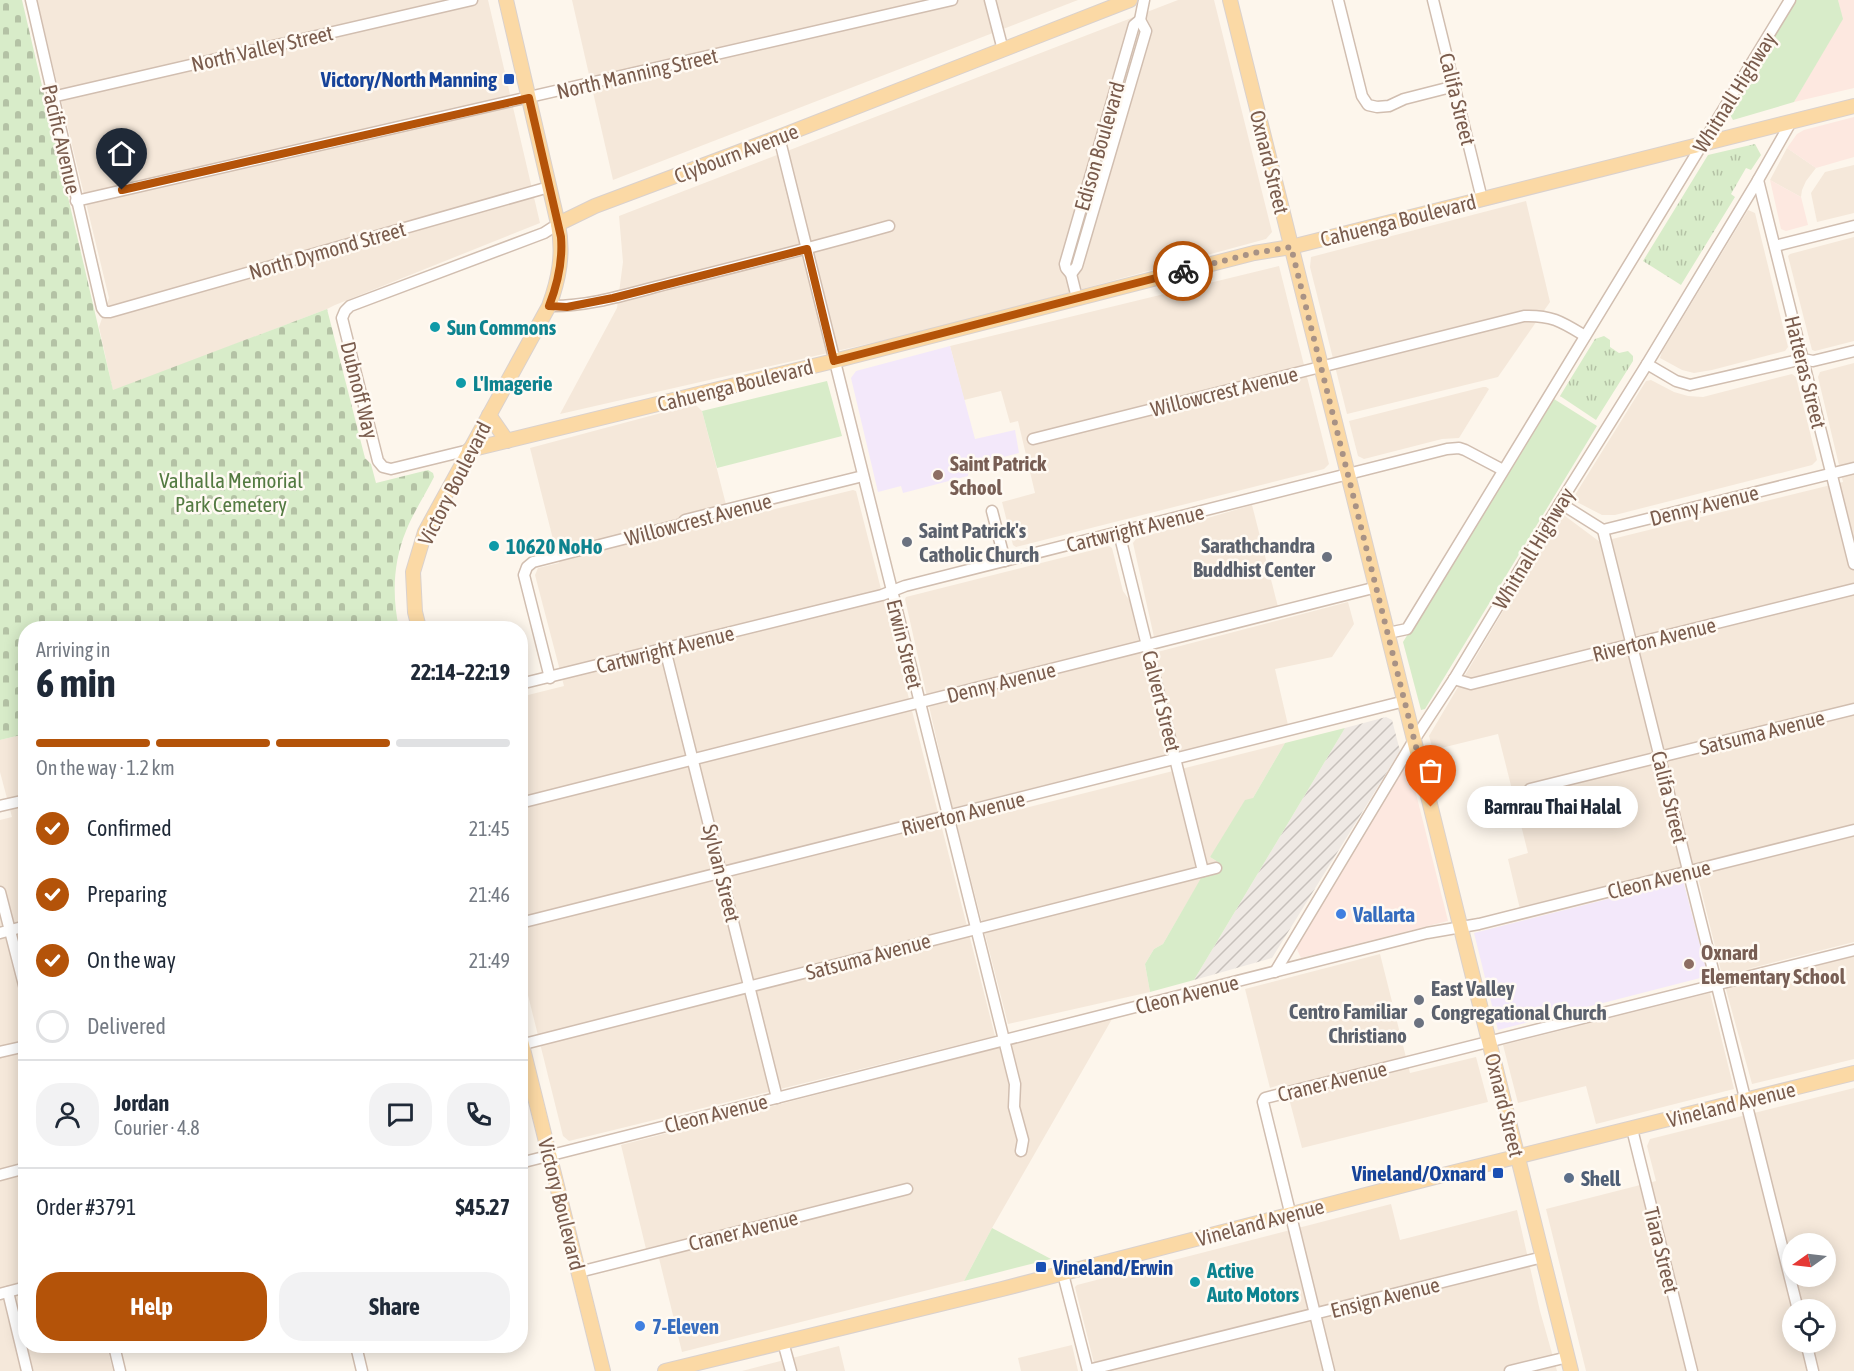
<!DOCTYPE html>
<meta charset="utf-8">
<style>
:root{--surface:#fff;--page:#f2f2f3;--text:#1f2937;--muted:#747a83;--line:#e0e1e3;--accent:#b45309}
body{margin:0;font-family:"Asap Condensed",sans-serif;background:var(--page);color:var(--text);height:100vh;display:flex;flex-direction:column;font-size:22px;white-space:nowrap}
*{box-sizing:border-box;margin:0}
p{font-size:20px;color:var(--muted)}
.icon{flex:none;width:33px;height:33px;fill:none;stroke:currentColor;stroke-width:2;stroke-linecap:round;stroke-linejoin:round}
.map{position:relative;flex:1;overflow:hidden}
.drawer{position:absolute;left:18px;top:621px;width:510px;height:732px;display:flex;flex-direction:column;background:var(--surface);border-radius:24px;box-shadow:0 3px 15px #0003}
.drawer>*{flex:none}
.needle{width:39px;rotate:256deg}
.fabs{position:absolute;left:1782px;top:1233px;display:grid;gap:12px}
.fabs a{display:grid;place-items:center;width:54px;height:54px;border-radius:50%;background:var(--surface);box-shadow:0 3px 15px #0003;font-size:30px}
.pin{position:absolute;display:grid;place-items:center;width:51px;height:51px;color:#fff;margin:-62px -26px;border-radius:50% 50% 50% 0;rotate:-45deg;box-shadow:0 0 6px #0007}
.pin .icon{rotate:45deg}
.courier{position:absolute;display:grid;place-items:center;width:60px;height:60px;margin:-30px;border:4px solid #b45309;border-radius:50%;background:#fff;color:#222;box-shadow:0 2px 8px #0007}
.bubble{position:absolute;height:42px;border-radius:21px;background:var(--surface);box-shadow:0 3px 15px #0003;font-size:20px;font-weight:700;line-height:42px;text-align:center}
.overview em{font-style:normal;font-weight:700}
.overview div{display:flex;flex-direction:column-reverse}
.overview{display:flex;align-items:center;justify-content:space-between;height:102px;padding:0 18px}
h1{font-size:39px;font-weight:700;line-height:45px}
.bar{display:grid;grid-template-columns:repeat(4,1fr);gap:9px 6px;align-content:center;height:72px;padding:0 18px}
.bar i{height:8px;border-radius:4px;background:var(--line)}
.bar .on{background:var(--accent)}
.bar p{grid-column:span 4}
.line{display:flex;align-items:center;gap:15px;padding:0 18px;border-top:2px solid var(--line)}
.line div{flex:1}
.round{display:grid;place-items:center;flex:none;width:63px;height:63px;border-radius:24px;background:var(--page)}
ol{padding:0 18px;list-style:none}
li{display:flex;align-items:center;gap:18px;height:66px}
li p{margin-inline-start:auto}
li .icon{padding:6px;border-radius:50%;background:var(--accent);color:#fff;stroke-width:4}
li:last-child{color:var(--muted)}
li i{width:33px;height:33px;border:3px solid var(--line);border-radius:50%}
.action{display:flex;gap:12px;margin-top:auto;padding:12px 18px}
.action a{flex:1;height:69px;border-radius:24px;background:var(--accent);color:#fff;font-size:24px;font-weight:700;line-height:69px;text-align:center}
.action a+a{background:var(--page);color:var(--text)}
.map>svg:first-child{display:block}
</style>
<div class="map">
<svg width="1854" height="1371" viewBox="0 0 1854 1371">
<defs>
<pattern id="industrial-furrows" width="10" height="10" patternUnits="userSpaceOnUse" patternTransform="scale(1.5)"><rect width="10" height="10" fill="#efe9e4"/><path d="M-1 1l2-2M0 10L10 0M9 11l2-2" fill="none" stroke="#c7c0bb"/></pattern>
<pattern id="cemetery-stones" width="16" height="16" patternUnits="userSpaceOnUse" patternTransform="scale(1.5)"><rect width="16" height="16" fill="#d8ecc9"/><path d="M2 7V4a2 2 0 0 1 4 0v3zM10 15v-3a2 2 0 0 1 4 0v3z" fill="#b4c2a5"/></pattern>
<pattern id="park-tufts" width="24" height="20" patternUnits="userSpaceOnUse" patternTransform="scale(1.5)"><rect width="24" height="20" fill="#d8ecc9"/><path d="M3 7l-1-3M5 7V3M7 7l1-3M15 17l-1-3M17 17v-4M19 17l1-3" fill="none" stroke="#b4c2a5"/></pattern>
</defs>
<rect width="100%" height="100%" fill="#fdf6ec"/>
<g fill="#f5e8da" fill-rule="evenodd">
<path d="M37,0H488L540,223L335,305L327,309L113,391L99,327L109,298Z"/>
<path d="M572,0H1078L613,180Z"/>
<path d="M1178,0H1214L1272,232L1266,239L942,327L560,414L617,308L623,262L619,216Z"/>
<path d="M1787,148L1816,168L1806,181L1802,190L1801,197L1770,180Z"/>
<path d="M1854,165V213L1817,222L1811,193L1825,172Z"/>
<path d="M1526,201L1550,302L1498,377L1347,414L1310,267L1311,257Z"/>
<path d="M1748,210L1755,213L1788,347L1785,351L1712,370L1694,373L1682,370L1660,358L1662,352Z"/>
<path d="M1854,237V341L1815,351L1812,350L1788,256L1790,254Z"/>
<path d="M1279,266L1329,464L1324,469L1016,547L1013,545L1002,502L1035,493L1018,421L1010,423L1001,391L964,400L950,346Z"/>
<path d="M1854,363V942L1744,970L1854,947V1059L1752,1084L1722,975L1695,865L1520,909L1508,859L1528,853L1498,734L1433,750L1429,736L1561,513L1600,542L1843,482L1818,377L1820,372Z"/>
<path d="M1792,374L1796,377L1817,460L1812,465L1615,515H1602L1575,501V495L1646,381L1651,380L1674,392L1688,396L1703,397Z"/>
<path d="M1483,387H1486L1489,389L1459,438L1442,439L1364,459L1358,456L1349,421Z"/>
<path d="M695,404L702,411L730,520L853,490L856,491L995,1036L569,1141L563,1136L521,967L520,697L564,686L535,575L538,568L559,563L530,448Z"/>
<path d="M1252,505L1278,607L1154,637L1133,543L1136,539Z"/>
<path d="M1109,546L1112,548L1123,591L1130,601L1142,656L1348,602L1354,624L1332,657L1275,669L1288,725L952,808L905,599L906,597Z"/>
<path d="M25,734L26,1346H107L113,1371H0V820L12,817L0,772V740Z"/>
<path d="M1285,743L1253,798L1210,857L1218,862L1221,873L1201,879L1163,944L1154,949L1145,964L1150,992L1008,1024L957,825Z"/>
<path d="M1380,954L1410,1073L1476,1057L1488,1102L1302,1148L1285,1083L1270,1088L1245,989Z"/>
<path d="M1710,993L1734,1089L1596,1124L1586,1086L1518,1103L1503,1045Z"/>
<path d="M1112,1019L992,1228L964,1281L682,1352L656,1246L646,1249L621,1145Z"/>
<path d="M1854,1088V1371H1586L1546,1209L1656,1181L1647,1146L1650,1139ZM1792,1244H1826V1276H1792ZM1792,1310H1826V1342H1792Z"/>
<path d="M1391,1204L1400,1240L1517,1210L1540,1311L1557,1371H1096L1075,1287L1077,1285Z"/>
<path d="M1072,1345L1078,1371H1021L1018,1358Z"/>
<path d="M839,1346L845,1371H742Z"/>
</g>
<g fill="#fde8e0">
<path d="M1838,0H1854V88L1794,102L1842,19Z"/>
<path d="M1854,117V157L1816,168L1787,148L1797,134L1804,130Z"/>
<path d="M1770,180L1801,197L1808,225L1786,231L1781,229Z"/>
<path d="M1408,762L1448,921L1301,958L1296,947Z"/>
</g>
<path fill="url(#industrial-furrows)" d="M1386,717L1392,720L1400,751L1272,958L1194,980L1345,728Z"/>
<g fill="#f3e8fa">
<path d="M950,346L975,439L1015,430L1019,453L969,466L968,476L903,493L901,486L878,492L851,378L856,371Z"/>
<path d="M1683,880L1708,976L1498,1030L1474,933Z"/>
</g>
<g fill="#d8ecc9">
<path d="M1795,0H1838L1843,19L1794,102L1733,120L1729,113L1731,105Z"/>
<path d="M827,381L842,436L717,468L702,411Z"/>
<path d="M1554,399L1597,426L1425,709L1421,710L1403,642Z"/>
<path d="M1345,728L1194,980L1150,992L1145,964L1154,949L1163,944L1201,878L1220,873L1218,862L1210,857L1245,800L1253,798L1285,743Z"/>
<path d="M992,1228L1051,1259L964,1281Z"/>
</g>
<path fill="url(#cemetery-stones)" d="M0,0H22L113,390L327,309L365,458L371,464L376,483L428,470L433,473L434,477C425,495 413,513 406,531C393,562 392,597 399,628H26L25,734L0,740Z"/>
<g fill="url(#park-tufts)">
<path d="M1755,144L1761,155L1751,170L1746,168L1731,194L1735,197L1681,285L1643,261L1708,155Z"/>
<path d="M1604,336L1610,340V347L1619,353L1628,351L1633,356V361L1596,420L1560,396L1595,339Z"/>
</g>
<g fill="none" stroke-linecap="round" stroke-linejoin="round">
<g stroke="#d1beb0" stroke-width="13">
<g id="minor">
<path d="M31,0L102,308L105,312H110L549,187"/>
<path d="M990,0L1003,50"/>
<path d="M1338,0L1362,96L1368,105L1377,107L1389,106L1404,99L1455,86"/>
<path d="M1433,0L1482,199"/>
<path d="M52,97L472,0"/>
<path d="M779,137L1015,1084L1014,1107L1023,1140L1021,1151"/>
<path d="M1758,180L1854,564"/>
<path d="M76,201L952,0"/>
<path d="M1775,246L1854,226"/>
<path d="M1071,274L1077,266L1146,31L1140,20"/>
<path d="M1077,298L1071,274L1066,268L1065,264L1134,25L1140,20L1144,0"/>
<path d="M549,306C591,307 634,292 675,282C747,264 818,246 889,226"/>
<path d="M1647,364L1676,381L1690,385L1803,359L1813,361L1854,351"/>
<path d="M1033,439L1524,316C1552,315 1562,322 1585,336"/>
<path d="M469,450L391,469L383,467L378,461L342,318L345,311L350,306L544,233L558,224"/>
<path d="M1560,503L1603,530L1854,468"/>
<path d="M992,511L1005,561"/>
<path d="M1603,530L1798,1310"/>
<path d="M1119,533L1203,871"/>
<path d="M1388,633L1407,629L1790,0"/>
<path d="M665,649L777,1098"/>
<path d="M550,678L524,575L527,567L533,562L682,524L685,520L863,476"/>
<path d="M1454,679L1471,684L1854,589"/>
<path d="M520,684L882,595L905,586L1447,449L1459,448L1465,450L1503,470"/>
<path d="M1530,789L1854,709"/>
<path d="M520,803L1377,587"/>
<path d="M0,806L26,800"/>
<path d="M0,892L26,993"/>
<path d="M520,923L1405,701"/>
<path d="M0,933L26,926"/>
<path d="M1275,972L1414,740L1454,679L1560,503L1647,364L1758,180L1791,122"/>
<path d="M520,1045L1216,868"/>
<path d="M0,1052L26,1046"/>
<path d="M1632,1129L1692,1371"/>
<path d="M520,1163L1427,933L1479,924L1854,830"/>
<path d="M0,1175L26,1168"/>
<path d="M579,1272L907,1189"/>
<path d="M1063,1274L1088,1371"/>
<path d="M8,1292L27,1371"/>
<path d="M0,1294L26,1287"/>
<path d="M783,1342L791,1371"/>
<path d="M1806,1342L1813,1371"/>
<path d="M114,1346L120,1371"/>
<path d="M356,1346L362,1371"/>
<path d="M1088,1370L1543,1257"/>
<path d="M1329,1371L1263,1102L1265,1098L1854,950"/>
<path d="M1510,1371L1568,1357"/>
</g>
</g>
<g stroke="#dad1cd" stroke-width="16">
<g id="major">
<path d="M1230,0L1571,1371"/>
<path d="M558,224L595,206L779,137L1130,0"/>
<path d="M489,415L507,441"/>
<path d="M469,450L834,361L1254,253L1291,247L1854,106"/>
<path d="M419,628L415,612L413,572L425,532L549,306C559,279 564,253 558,224L506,0"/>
<path d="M520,1037L603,1371"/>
<path d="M665,1371L1002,1289L1439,1176L1854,1073"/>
</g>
</g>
<use href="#minor" stroke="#fff" stroke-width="10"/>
<use href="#major" stroke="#fbd9a5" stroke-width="14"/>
</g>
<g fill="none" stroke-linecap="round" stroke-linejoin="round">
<path stroke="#a89285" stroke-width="6" stroke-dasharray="0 10.8" d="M1183,271L1254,253L1291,247L1431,807"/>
<path stroke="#b45309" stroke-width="8" d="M122,190L529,98L561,237C563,262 558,283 549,306L567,307L613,298L807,249L834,361L1183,271"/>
</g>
<g fill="#1a4fb4" stroke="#fffaf3" stroke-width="2">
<rect x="503" y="73" width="12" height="12" rx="3"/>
<rect x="1492" y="1167" width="12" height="12" rx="3"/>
<rect x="1035" y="1261" width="12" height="12" rx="3"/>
</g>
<g fill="#0f9aa8" stroke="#fffaf3" stroke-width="2">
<circle cx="435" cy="327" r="6"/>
<circle cx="461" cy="383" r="6"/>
<circle cx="494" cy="546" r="6"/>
<circle cx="1195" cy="1282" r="6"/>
</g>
<g fill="#8d6e63" stroke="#fffaf3" stroke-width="2">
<circle cx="938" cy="475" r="6"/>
<circle cx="1689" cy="964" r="6"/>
</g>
<g fill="#6b7280" stroke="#fffaf3" stroke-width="2">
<circle cx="907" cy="542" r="6"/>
<circle cx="1327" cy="557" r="6"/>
<circle cx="1419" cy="1000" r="6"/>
<circle cx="1419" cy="1023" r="6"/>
</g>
<g fill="#3f7fe0" stroke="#fffaf3" stroke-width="2">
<circle cx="1341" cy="914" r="6"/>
<circle cx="640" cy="1326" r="6"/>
</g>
<circle fill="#5c6f8a" stroke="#fffaf3" stroke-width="2" cx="1569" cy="1178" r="6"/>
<g text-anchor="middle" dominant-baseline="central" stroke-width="5" stroke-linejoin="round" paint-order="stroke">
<g font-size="21" fill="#7a5c4d" stroke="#fffaf3">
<text transform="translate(262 48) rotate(-13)">North Valley Street</text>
<text transform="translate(637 73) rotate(-13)">North Manning Street</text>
<text transform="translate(1734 92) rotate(-58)">Whitnall Highway</text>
<text transform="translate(1458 99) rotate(76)">Califa Street</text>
<text transform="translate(62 139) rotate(77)">Pacific Avenue</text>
<text transform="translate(1099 146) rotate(-74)">Edison Boulevard</text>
<text transform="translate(736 153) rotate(-21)">Clybourn Avenue</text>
<text transform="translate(1270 162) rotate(76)">Oxnard Street</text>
<text transform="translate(1398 220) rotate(-14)">Cahuenga Boulevard</text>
<text transform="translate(327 250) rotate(-16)">North Dymond Street</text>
<text transform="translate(1806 372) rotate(76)">Hatteras Street</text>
<text transform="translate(735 385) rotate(-14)">Cahuenga Boulevard</text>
<text transform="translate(360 390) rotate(76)">Dubnoff Way</text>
<text transform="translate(1224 391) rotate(-14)">Willowcrest Avenue</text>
<text transform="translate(454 483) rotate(-63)">Victory Boulevard</text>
<text transform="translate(1704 505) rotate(-14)">Denny Avenue</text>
<text transform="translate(698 519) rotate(-15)">Willowcrest Avenue</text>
<text transform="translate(1135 528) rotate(-14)">Cartwright Avenue</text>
<text transform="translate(1533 548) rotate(-59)">Whitnall Highway</text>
<text transform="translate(1654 639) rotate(-14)">Riverton Avenue</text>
<text transform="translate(905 644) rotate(76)">Erwin Street</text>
<text transform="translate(665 649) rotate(-14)">Cartwright Avenue</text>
<text transform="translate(1001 682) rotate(-14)">Denny Avenue</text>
<text transform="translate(1162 701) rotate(76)">Calvert Street</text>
<text transform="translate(1762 732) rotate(-14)">Satsuma Avenue</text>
<text transform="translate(1670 797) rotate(76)">Califa Street</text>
<text transform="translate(963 813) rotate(-14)">Riverton Avenue</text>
<text transform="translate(722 873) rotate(76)">Sylvan Street</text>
<text transform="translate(1659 879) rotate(-14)">Cleon Avenue</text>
<text transform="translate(868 956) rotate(-15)">Satsuma Avenue</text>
<text transform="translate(1187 994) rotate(-14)">Cleon Avenue</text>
<text transform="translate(1332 1081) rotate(-14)">Craner Avenue</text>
<text transform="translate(1731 1104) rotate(-14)">Vineland Avenue</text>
<text transform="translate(1505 1105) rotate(76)">Oxnard Street</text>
<text transform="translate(716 1113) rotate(-14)">Cleon Avenue</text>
<text transform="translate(562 1204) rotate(76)">Victory Boulevard</text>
<text transform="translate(1260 1222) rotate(-15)">Vineland Avenue</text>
<text transform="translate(743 1230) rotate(-14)">Craner Avenue</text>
<text transform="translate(1662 1250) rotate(76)">Tiara Street</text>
<text transform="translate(1385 1297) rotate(-14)">Ensign Avenue</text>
</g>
<g font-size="21" font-weight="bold" fill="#164399" stroke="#fffaf3" text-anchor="end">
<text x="497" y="79">Victory/North Manning</text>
<text x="1486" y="1173">Vineland/Oxnard</text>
<text x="1053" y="1267" text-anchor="start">Vineland/Erwin</text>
</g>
<g font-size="21" font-weight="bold" fill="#0d838f" stroke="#fffaf3" text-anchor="start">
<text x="447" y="327">Sun Commons</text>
<text x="473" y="383">L'Imagerie</text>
<text x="506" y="546">10620 NoHo</text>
<text x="1207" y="1270">Active<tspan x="1207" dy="24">Auto Motors</tspan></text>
</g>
<g font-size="21" font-weight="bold" fill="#785e54" stroke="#fffaf3" text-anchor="start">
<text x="950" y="463">Saint Patrick<tspan x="950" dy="24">School</tspan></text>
<text x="1701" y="952">Oxnard<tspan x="1701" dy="24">Elementary School</tspan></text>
</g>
<g font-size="21" fill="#537a41" stroke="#fffaf3">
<text x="231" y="480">Valhalla Memorial<tspan x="231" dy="24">Park Cemetery</tspan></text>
</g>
<g font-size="21" font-weight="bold" fill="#5b616d" stroke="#fffaf3" text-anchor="start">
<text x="919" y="530">Saint Patrick's<tspan x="919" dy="24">Catholic Church</tspan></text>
<text x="1315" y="545" text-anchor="end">Sarathchandra<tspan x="1315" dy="24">Buddhist Center</tspan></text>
<text x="1431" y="988">East Valley<tspan x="1431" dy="24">Congregational Church</tspan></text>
<text x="1407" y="1011" text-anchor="end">Centro Familiar<tspan x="1407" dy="24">Christiano</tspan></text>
</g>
<g font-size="21" font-weight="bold" fill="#366cbe" stroke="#fffaf3" text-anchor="start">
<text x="1353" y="914">Vallarta</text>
<text x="652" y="1326">7-Eleven</text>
</g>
<g font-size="21" font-weight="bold" fill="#4e5e75" stroke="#fffaf3" text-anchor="start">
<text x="1581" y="1178">Shell</text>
</g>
</g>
</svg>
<div class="fabs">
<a><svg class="needle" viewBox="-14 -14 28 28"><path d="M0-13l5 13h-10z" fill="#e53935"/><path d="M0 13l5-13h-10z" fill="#747a83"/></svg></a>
<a><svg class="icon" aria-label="locate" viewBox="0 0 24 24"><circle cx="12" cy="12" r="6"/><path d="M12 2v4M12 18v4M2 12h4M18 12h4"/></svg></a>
</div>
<div class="pin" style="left:1431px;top:807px;background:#ea580c"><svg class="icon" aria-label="bag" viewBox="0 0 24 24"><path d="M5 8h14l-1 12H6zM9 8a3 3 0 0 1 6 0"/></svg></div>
<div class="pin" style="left:122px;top:190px;background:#1f2937"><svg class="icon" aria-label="home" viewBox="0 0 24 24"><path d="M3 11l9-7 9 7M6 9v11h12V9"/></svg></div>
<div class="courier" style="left:1183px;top:271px"><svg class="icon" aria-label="bike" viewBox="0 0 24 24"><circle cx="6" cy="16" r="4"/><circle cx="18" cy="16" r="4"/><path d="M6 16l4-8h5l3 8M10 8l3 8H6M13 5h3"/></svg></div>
<div class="bubble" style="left:1467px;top:786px;width:171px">Barnrau Thai Halal</div>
<section class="drawer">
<div class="overview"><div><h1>6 min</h1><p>Arriving in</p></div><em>22:14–22:19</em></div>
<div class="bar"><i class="on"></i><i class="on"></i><i class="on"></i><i></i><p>On the way · 1.2 km</p></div>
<ol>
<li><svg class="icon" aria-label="check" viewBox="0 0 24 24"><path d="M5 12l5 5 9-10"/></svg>Confirmed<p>21:45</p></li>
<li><svg class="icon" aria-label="check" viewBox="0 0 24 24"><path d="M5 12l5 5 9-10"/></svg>Preparing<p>21:46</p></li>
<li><svg class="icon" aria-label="check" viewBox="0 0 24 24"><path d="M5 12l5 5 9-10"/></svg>On the way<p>21:49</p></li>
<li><i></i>Delivered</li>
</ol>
<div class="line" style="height:108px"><a class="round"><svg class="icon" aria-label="person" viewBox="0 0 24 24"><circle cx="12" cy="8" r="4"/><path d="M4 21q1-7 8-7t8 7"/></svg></a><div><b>Jordan</b><p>Courier · 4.8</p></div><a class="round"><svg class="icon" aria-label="chat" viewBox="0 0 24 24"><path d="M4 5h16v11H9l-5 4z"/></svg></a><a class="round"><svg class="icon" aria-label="phone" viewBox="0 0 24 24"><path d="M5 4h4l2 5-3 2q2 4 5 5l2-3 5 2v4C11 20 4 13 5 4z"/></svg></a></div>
<div class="line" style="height:78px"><div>Order #3791</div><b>$45.27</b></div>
<div class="action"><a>Help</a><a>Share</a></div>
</section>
</div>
